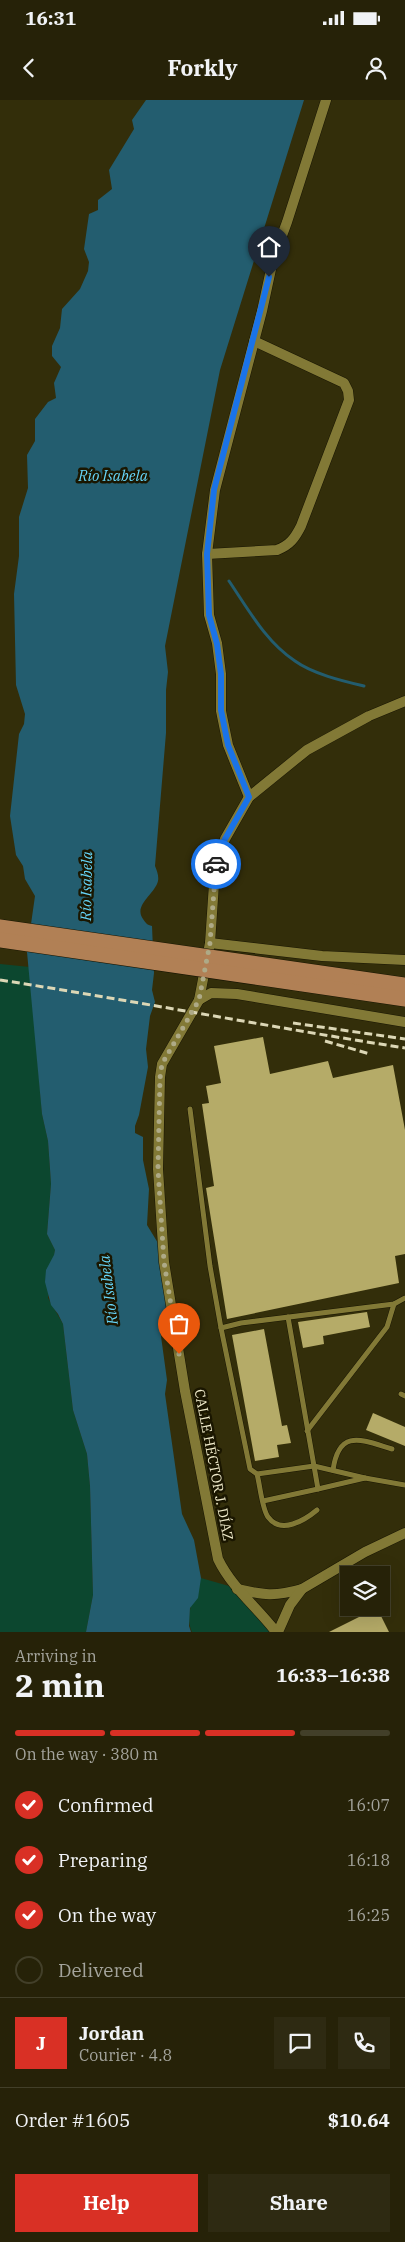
<!DOCTYPE html>
<meta charset="utf-8">
<style>
:root{--surface:#262208;--page:#2e2a12;--text:#f1f3f6;--muted:#a4a49c;--line:#423f29;--accent:#d93025}
body{margin:0;font-family:"IBM Plex Serif",serif;background:var(--page);color:var(--text);height:100vh;display:flex;flex-direction:column;font-size:19px;white-space:nowrap}
*{box-sizing:border-box;margin:0}
p{font-size:16px;color:var(--muted)}
.icon{flex:none;width:28px;height:28px;fill:none;stroke:currentColor;stroke-width:2;stroke-linecap:round;stroke-linejoin:round}
.map{position:relative;height:1532px;overflow:hidden}
.side{display:flex;flex-direction:column;background:var(--surface);flex:1}
.side>*{flex:none}
.fabs{position:absolute;left:340px;top:1466px;display:grid;gap:10px}
.fabs a{display:grid;place-items:center;width:50px;height:50px;border-radius:0px;background:var(--surface);box-shadow:0 5px 20px #0002,0 0 0 1px var(--line);font-size:25px}
.pin{position:absolute;display:grid;place-items:center;width:42px;height:42px;color:#fff;margin:-51px -21px;border-radius:50% 50% 50% 0;rotate:-45deg;box-shadow:0 0 5px #0007}
.pin .icon{rotate:45deg}
.courier{position:absolute;display:grid;place-items:center;width:50px;height:50px;margin:-25px;border:4px solid #1a73e8;border-radius:50%;background:#fff;color:#222;box-shadow:0 1px 6px #0007}
.overview em{font-style:normal;font-weight:800}
.overview div{display:flex;flex-direction:column-reverse}
.overview{display:flex;align-items:center;justify-content:space-between;height:85px;padding:0 15px}
h1{font-size:32px;font-weight:800;line-height:38px}
.bar{display:grid;grid-template-columns:repeat(4,1fr);gap:8px 5px;align-content:center;height:60px;padding:0 15px}
.bar i{height:6px;border-radius:4px;background:var(--line)}
.bar .on{background:var(--accent)}
.bar p{grid-column:span 4}
.line{display:flex;align-items:center;gap:12px;padding:0 15px;border-top:1px solid var(--line)}
.line div{flex:1}
.round{display:grid;place-items:center;flex:none;width:52px;height:52px;border-radius:0px;background:var(--page)}
ol{padding:0 15px;list-style:none}
li{display:flex;align-items:center;gap:15px;height:55px}
li p{margin-inline-start:auto}
li .icon{padding:5px;border-radius:50%;background:var(--accent);color:#fff;stroke-width:4}
li:last-child{color:var(--muted)}
li i{width:28px;height:28px;border:2px solid var(--line);border-radius:50%}
.cta{display:flex;gap:10px;margin-top:auto;padding:10px 15px}
.cta a{flex:1;height:58px;border-radius:0px;background:var(--accent);color:#fff;font-size:20px;font-weight:800;line-height:58px;text-align:center}
.cta a+a{background:var(--page);color:var(--text)}
.status{display:flex;justify-content:space-between;align-items:center;height:35px;padding:0 25px;background:var(--surface);direction:ltr}
.status svg{height:14px;fill:currentColor}
header{display:flex;justify-content:space-between;align-items:center;height:65px;padding:0 15px;background:var(--surface);font-size:22px;font-weight:800}
.map>svg:first-child{display:block}
</style>
<div class="status"><b>16:31</b><svg viewBox="0 0 49 12"><path d="M0 12V9h3v3zM5 12V6h3v6zM10 12V3h3v9zM15 12V0h3v12zM26 1h20v11H26zM47 4h2v5h-2z"/></svg></div>
<header><svg class="icon" aria-label="back" viewBox="0 0 24 24"><path d="M15 5l-7 7 7 7"/></svg>Forkly<svg class="icon" aria-label="person" viewBox="0 0 24 24"><circle cx="12" cy="8" r="4"/><path d="M4 21q1-7 8-7t8 7"/></svg></header>
<div class="map">
<svg width="405" height="1532" viewBox="0 0 405 1532">
<rect width="100%" height="100%" fill="#332e0a"/>
<g fill="#0c472f">
<path d="M0,864L30,867L42,1014L48,1041L51,1084L47,1134L55,1150L48,1198L63,1224L73,1310L87,1354L90,1386L93,1495L86,1532H0Z"/>
<path d="M201,1478L236,1488L276,1532H192C184,1515 195,1494 201,1478Z"/>
</g>
<path fill="#235d6f" d="M146,0H304L220,270L165,546L168,572L166,590V633L155,766C157,771 159,776 158,781C155,794 133,805 143,819C146,823 147,825 152,826L154,873L152,890L155,902L150,916L146,949L148,967L139,1015L135,1026V1033L143,1037V1060L149,1089L147,1125L161,1148L167,1207L160,1229L167,1280L165,1294L182,1414L194,1440L201,1478L198,1498L190,1508L189,1526L191,1532H86L93,1495L90,1386L87,1354L73,1310L63,1224L58,1214L51,1205L45,1182L46,1170L54,1155L55,1150L47,1134L51,1084L50,1069L48,1041L42,1014L27,852L35,796L25,779L23,766L16,755L10,716L19,634L24,624L25,614L16,585L14,494L19,456V417L28,388L27,355L35,341V319L48,302L56,298L54,283L61,267L52,256V246L60,228L62,209L80,189L88,171L89,162L84,149L89,114L98,110V100L112,89L109,70L134,29L132,20Z"/>
<g fill="none" stroke-linecap="round" stroke-linejoin="round">
<path stroke="#235d6f" stroke-width="3" d="M229,481C248,509 266,542 295,561C313,574 343,581 364,586"/>
</g>
<g fill="#b5ab68">
<path d="M263,937L270,974L328,961L333,978L393,965L405,1030V1154L395,1156L399,1183L227,1219L206,1088L214,1086L202,1004L209,1003L206,986L221,983L214,946Z"/>
<path d="M367,1212L370,1227L323,1236L324,1244L303,1248L298,1222Z"/>
<path d="M264,1229L282,1326L287,1325L291,1343L277,1345L279,1357L255,1361L232,1235Z"/>
<path d="M373,1313L405,1327V1346L366,1330Z"/>
<path d="M377,1508L389,1532H329Z"/>
</g>
<g fill="none" stroke-linecap="round" stroke-linejoin="round">
<g stroke="#191603" stroke-width="6">
<g id="service">
<path d="M190,1009L210,1166L221,1228"/>
<path d="M288,1217L318,1389L365,1378L405,1385"/>
<path d="M401,1294L405,1296"/>
<path d="M307,1331L387,1227L394,1204"/>
<path d="M333,1370C339,1328 362,1340 392,1349"/>
<path d="M257,1374L314,1366L365,1378"/>
<path d="M263,1401L318,1389"/>
<path d="M317,1410C305,1420 281,1435 268,1417C262,1409 260,1385 257,1374L250,1369L221,1228L241,1223L394,1204L405,1198"/>
</g>
</g>
<g stroke="#191603" stroke-width="11">
<g id="minor">
<path d="M207,454L277,450C290,445 295,438 301,426L349,300L348,291L344,283L254,241"/>
<path d="M249,697L228,645L221,611V574L217,543L209,515L207,454L215,390L262,211L273,160L287,122L326,0"/>
<path d="M210,843L322,856L405,860"/>
<path d="M199,900L211,893L237,894L405,922"/>
<path d="M237,1489C264,1495 274,1497 302,1489"/>
<path d="M276,1532C257,1507 232,1488 218,1459L185,1291L164,1162L158,1069L160,977L162,964L199,900L210,843L215,769L225,739L249,697L307,650L369,616L405,601"/>
<path d="M278,1532L290,1505L302,1489L365,1452L405,1433"/>
</g>
</g>
<use href="#service" stroke="#827936" stroke-width="5"/>
<use href="#minor" stroke="#827936" stroke-width="10"/>
<g stroke="#dcd7b6" stroke-width="3" stroke-dasharray="8 4" stroke-linecap="butt">
<path d="M0,880C135,901 270,927 405,948"/>
<path d="M293,923L405,939"/>
<path d="M325,941L370,954"/>
</g>
<g stroke="#191603" stroke-width="16" stroke-linecap="butt">
<g id="primary-bridge">
<path d="M0,827L405,885"/>
<path d="M0,840L405,899"/>
</g>
</g>
<use href="#primary-bridge" stroke="#b18055" stroke-width="15"/>
</g>
<g fill="none" stroke-linecap="round" stroke-linejoin="round">
<path stroke="#aeaa87" stroke-width="5" stroke-dasharray="0 9" d="M179,1254L164,1162L158,1069L160,978L162,964L199,900L210,843L216,764"/>
<path stroke="#1a73e8" stroke-width="6" d="M216,764L225,739L249,697L228,645L221,610V574L217,544L209,515L207,454L214,390L269,177"/>
</g>
<g text-anchor="middle" dominant-baseline="central" stroke-width="5" stroke-linejoin="round" paint-order="stroke">
<g font-size="14" fill="#f1eccb" stroke="#1a1600">
<text transform="translate(214 1365) rotate(79)">CALLE HÉCTOR J. DÍAZ</text>
</g>
<g font-size="15" font-style="italic" fill="#66d5f8" stroke="#1a1600">
<text x="113" y="375">Río Isabela</text>
<text transform="translate(86 786) rotate(-89)">Río Isabela</text>
<text transform="translate(108 1190) rotate(-97)">Río Isabela</text>
</g>
</g>
</svg>
<div class="fabs">
<a><svg class="icon" aria-label="layers" viewBox="0 0 24 24"><path d="M12 4l9 5-9 5-9-5zM3 14l9 5 9-5"/></svg></a>
</div>
<div class="pin" style="left:179px;top:1254px;background:#ea580c"><svg class="icon" aria-label="bag" viewBox="0 0 24 24"><path d="M5 8h14l-1 12H6zM9 8a3 3 0 0 1 6 0"/></svg></div>
<div class="pin" style="left:269px;top:177px;background:#1f2937"><svg class="icon" aria-label="home" viewBox="0 0 24 24"><path d="M3 11l9-7 9 7M6 9v11h12V9"/></svg></div>
<div class="courier" style="left:216px;top:764px"><svg class="icon" aria-label="car" viewBox="0 0 24 24"><path d="M5 17H2v-5l4-1 3-4h7l3 4 3 1v5h-3M9 17h6M6 11h13"/><circle cx="7" cy="17" r="2"/><circle cx="17" cy="17" r="2"/></svg></div>
</div>
<section class="side">
<div class="overview"><div><h1>2 min</h1><p>Arriving in</p></div><em>16:33–16:38</em></div>
<div class="bar"><i class="on"></i><i class="on"></i><i class="on"></i><i></i><p>On the way · 380 m</p></div>
<ol>
<li><svg class="icon" aria-label="check" viewBox="0 0 24 24"><path d="M5 12l5 5 9-10"/></svg>Confirmed<p>16:07</p></li>
<li><svg class="icon" aria-label="check" viewBox="0 0 24 24"><path d="M5 12l5 5 9-10"/></svg>Preparing<p>16:18</p></li>
<li><svg class="icon" aria-label="check" viewBox="0 0 24 24"><path d="M5 12l5 5 9-10"/></svg>On the way<p>16:25</p></li>
<li><i></i>Delivered</li>
</ol>
<div class="line" style="height:90px"><b class="round" style="background:var(--accent);color:#fff">J</b><div><b>Jordan</b><p>Courier · 4.8</p></div><a class="round"><svg class="icon" aria-label="chat" viewBox="0 0 24 24"><path d="M4 5h16v11H9l-5 4z"/></svg></a><a class="round"><svg class="icon" aria-label="phone" viewBox="0 0 24 24"><path d="M5 4h4l2 5-3 2q2 4 5 5l2-3 5 2v4C11 20 4 13 5 4z"/></svg></a></div>
<div class="line" style="height:65px"><div>Order #1605</div><b>$10.64</b></div>
<div class="cta"><a>Help</a><a>Share</a></div>
</section>
